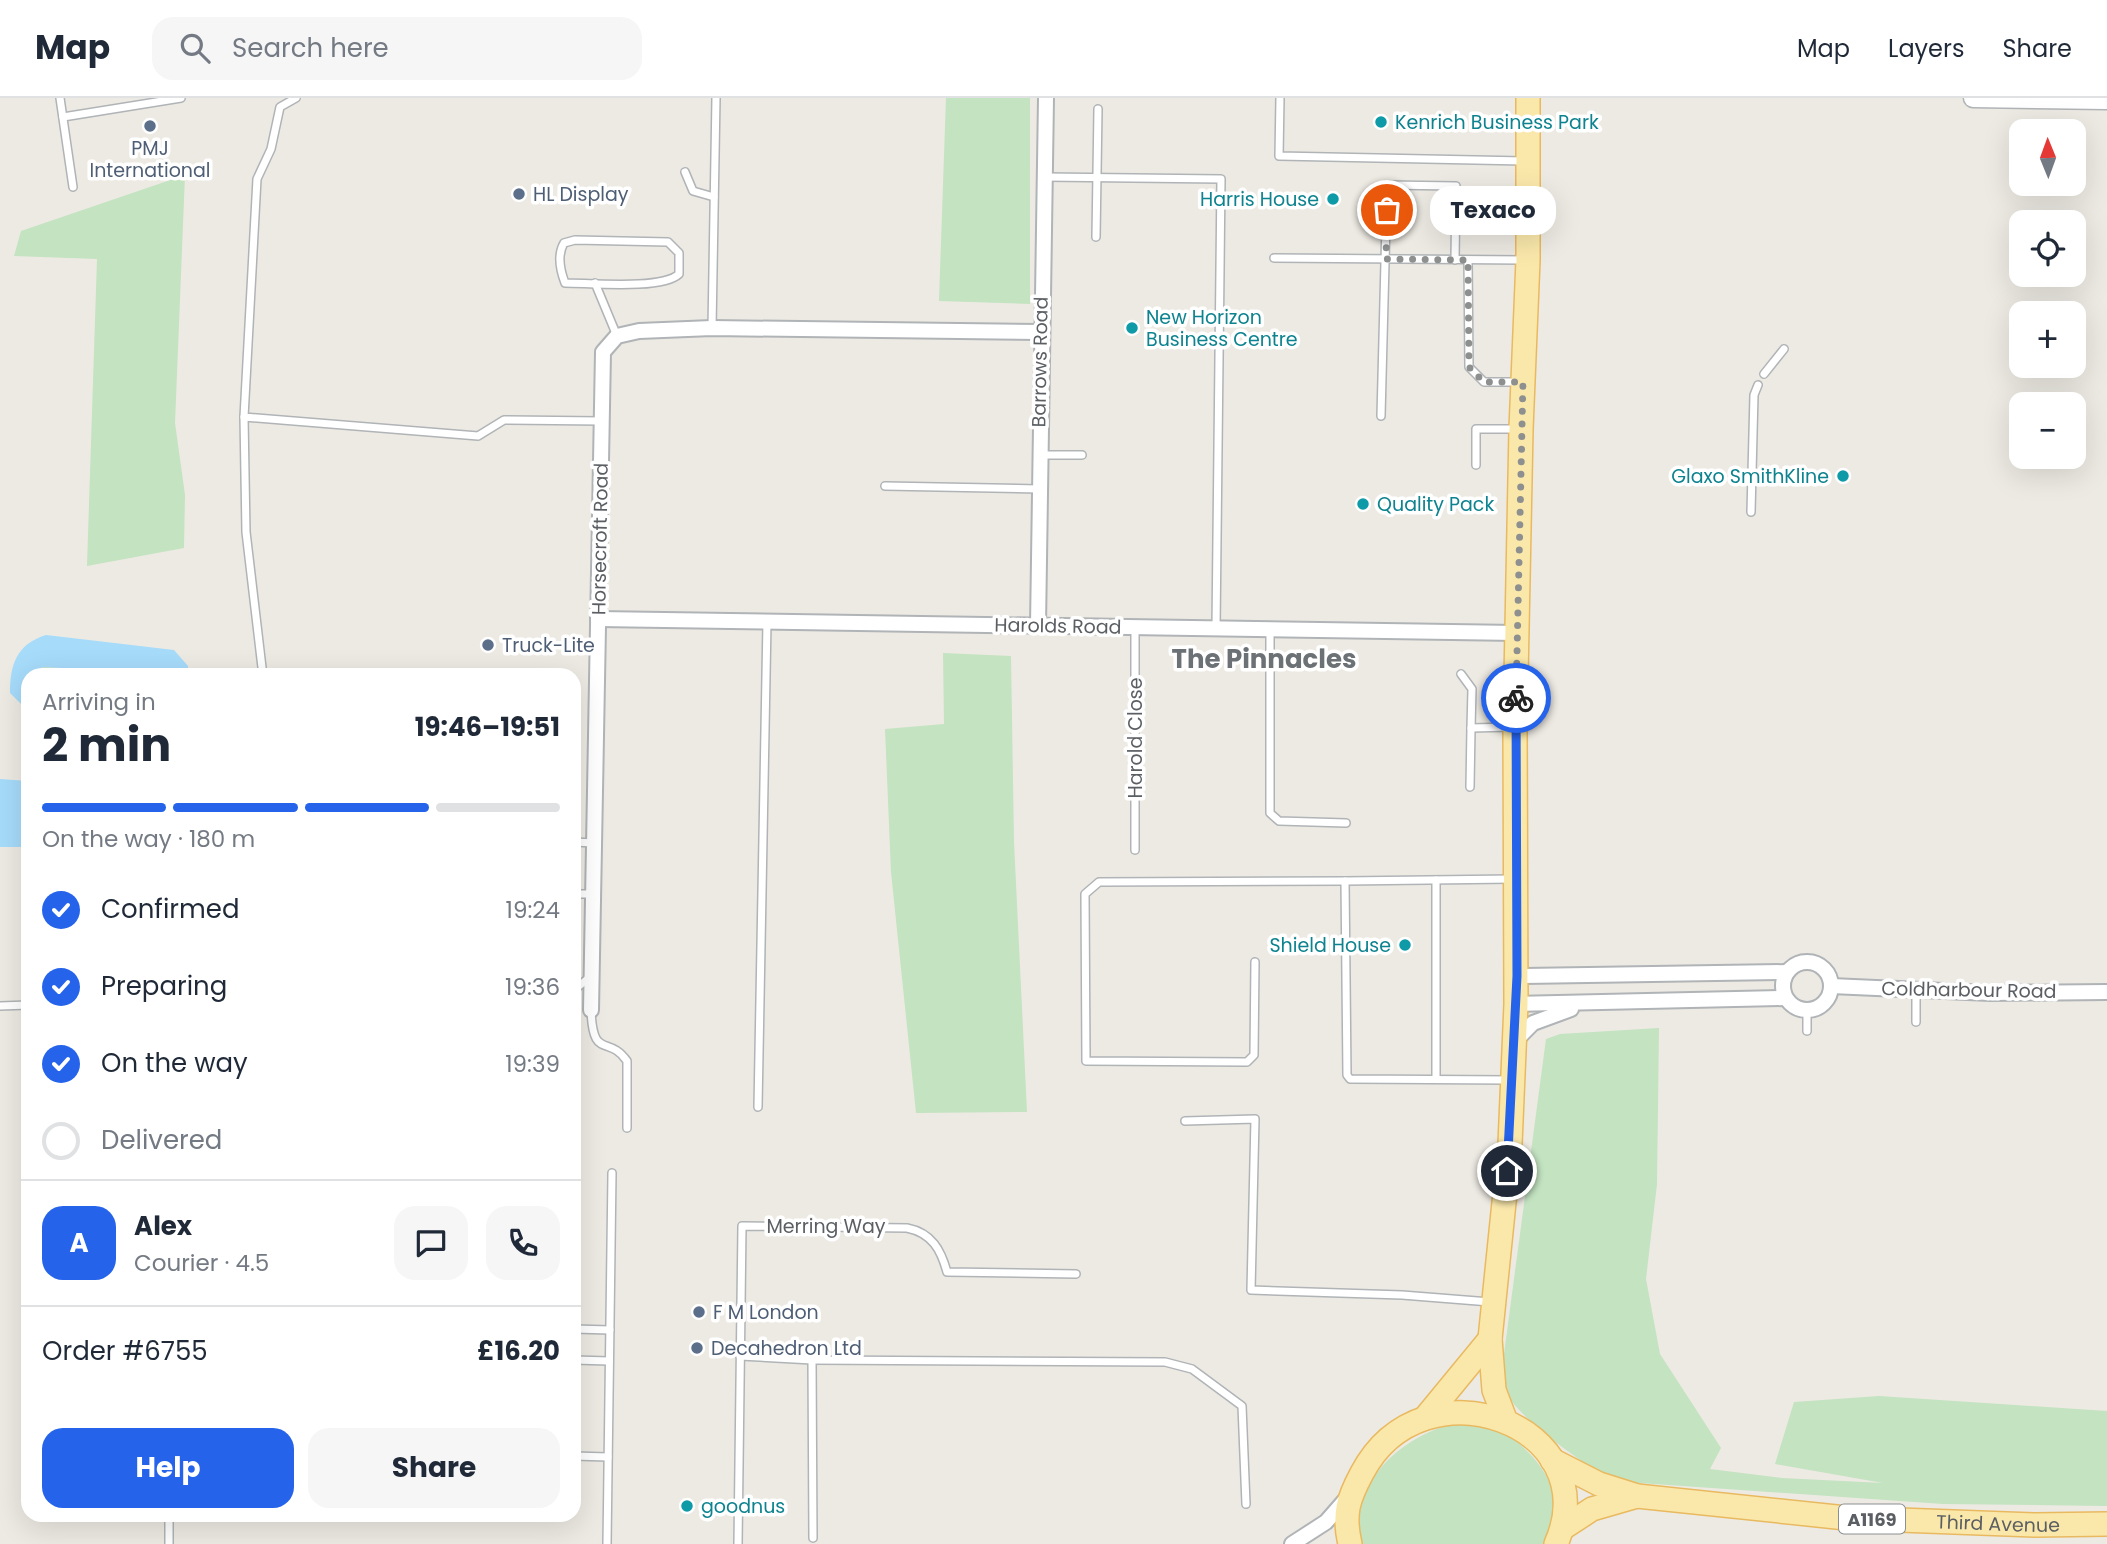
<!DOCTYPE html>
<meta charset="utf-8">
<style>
:root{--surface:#fff;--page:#f6f6f7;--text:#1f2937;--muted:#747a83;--line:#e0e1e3;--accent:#2563eb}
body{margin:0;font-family:Poppins,sans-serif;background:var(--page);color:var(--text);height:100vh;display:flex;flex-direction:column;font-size:26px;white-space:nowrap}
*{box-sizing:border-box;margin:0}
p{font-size:23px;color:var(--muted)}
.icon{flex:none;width:38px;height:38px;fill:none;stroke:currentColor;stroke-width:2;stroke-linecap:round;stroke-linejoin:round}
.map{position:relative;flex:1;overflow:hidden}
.sheet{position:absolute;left:21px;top:570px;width:560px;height:854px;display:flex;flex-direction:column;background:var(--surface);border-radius:21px;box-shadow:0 7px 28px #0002}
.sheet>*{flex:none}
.needle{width:46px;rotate:359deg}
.fabs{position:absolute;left:2009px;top:21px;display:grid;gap:14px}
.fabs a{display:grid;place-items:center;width:77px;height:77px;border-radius:14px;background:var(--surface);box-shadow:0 7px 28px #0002;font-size:35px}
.pin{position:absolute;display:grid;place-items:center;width:60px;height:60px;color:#fff;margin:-30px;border:4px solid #fff;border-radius:50%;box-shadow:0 2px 7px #0007}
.courier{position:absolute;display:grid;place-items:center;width:70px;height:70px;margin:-35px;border:5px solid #2563eb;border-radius:50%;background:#fff;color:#222;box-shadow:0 2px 9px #0007}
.bubble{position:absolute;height:49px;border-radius:21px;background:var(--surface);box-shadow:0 7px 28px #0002;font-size:23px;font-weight:700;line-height:49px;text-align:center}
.headline em{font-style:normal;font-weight:700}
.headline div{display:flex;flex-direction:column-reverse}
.headline{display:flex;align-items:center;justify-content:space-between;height:119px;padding:0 21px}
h1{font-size:46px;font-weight:700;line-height:52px}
.bar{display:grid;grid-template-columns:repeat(4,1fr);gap:10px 7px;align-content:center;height:84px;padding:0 21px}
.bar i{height:9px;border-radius:5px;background:var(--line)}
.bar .current{background:var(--accent)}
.bar p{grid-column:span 4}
.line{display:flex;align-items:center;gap:18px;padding:0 21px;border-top:2px solid var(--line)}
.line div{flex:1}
.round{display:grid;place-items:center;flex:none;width:74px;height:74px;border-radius:21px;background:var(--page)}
ol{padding:0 21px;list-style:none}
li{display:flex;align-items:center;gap:21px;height:77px}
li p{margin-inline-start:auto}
li .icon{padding:7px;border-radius:50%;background:var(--accent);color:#fff;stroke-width:4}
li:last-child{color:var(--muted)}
li i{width:38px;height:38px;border:4px solid var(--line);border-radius:50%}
.primary-button{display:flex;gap:14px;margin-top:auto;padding:14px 21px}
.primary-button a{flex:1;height:80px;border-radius:21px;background:var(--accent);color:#fff;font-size:28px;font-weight:700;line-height:80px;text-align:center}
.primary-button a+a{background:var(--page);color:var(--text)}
header{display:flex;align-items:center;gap:42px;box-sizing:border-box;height:98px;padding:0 35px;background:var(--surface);border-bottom:2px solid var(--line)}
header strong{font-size:33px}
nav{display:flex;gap:38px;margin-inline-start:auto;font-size:24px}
.search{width:490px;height:63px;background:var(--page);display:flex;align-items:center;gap:18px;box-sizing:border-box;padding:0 24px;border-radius:21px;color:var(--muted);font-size:26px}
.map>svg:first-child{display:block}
</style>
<header>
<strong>Map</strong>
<div class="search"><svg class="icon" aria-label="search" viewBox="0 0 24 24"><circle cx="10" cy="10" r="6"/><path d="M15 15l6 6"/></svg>Search here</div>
<nav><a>Map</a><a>Layers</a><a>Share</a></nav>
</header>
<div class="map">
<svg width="2107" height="1446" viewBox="0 0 2107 1446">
<rect width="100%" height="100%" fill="#edeae3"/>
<g fill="#c3e3c1">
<path d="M946,0H1030V206L939,203Z"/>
<path d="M185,77L175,325L185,397L184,450L87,468L97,161L14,158L21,133Z"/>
<path d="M943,555L1011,558L1014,744L1027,1014L916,1015L891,774L885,631L944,626Z"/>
<path d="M42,569L150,574L170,577L38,578Z"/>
<path d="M1659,930L1657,1086L1646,1181L1660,1256L1721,1350L1710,1371L1782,1380L1883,1385L1775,1366L1794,1304L1879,1298L2107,1313V1408L1943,1406L1611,1383C1581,1363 1526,1326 1507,1297C1502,1290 1503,1278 1502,1271L1546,941L1560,936Z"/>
<path d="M1459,1325C1472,1327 1489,1327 1502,1333C1512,1337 1523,1349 1531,1357C1559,1389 1557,1406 1546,1446H1363C1344,1387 1405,1334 1459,1325Z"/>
</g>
<g fill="#a6dbfa">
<path d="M46,537L174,552L188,568V577L42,569L38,577L28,578V613L10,595C10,566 17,546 46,537Z"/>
<path d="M0,681L28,683V749H0Z"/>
</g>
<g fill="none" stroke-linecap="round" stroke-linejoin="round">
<g stroke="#b0b4b7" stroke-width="10">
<g id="service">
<path d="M60,0L73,89"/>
<path d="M296,0L280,9L271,51L257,81L244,319L478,338L504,322L601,323"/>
<path d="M1280,0L1279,58L1524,63"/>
<path d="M63,19L181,0"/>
<path d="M685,74L693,93L714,99"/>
<path d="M1045,79L1221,81L1216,530"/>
<path d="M1096,139L1098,11"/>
<path d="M575,142L668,144L679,155V176C662,192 590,185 565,185C560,172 557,157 564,145Z"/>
<path d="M1274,160L1524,162"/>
<path d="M1468,162L1469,269L1484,284H1519"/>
<path d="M595,185L617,238"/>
<path d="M712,230L716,0"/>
<path d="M1764,276L1784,251"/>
<path d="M1381,318L1387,87L1456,88L1455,162"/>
<path d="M244,319L246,434L263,578"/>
<path d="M1040,357H1082"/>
<path d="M1476,367V331H1517"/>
<path d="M885,388L1039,391"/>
<path d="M1751,414L1754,297L1758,287"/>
<path d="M1135,530V752"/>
<path d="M1270,532V715L1279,723L1346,725"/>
<path d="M1461,576L1472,591L1471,630L1511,629"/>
<path d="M1470,689L1471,630"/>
<path d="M574,744L594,745"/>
<path d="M1436,782V981"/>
<path d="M574,796H593"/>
<path d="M1255,864L1254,957L1247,964L1086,963L1085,796L1099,784L1345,783"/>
<path d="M574,892L590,879"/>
<path d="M0,908L28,907"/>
<path d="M591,912C593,963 608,936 627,963V1030"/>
<path d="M1807,913V933"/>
<path d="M1916,924V892"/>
<path d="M1510,982L1350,981L1347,977L1345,783L1513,781"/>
<path d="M758,1009L767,524"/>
<path d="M1185,1023L1255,1021L1251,1192L1402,1197L1490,1204"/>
<path d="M574,1231L610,1232"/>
<path d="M740,1258L812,1262L1165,1264L1192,1271L1242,1308L1246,1406"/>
<path d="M574,1262L609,1263"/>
<path d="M812,1262L813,1440"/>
<path d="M574,1358L608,1359"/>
<path d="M169,1446V1418"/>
<path d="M607,1446L612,1075"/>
<path d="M738,1446L742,1128L907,1130C932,1135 941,1152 947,1174L1076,1176"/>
</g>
</g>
<g stroke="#b0b4b7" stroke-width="18">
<g id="minor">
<path d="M598,521L1517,535"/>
<path d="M1038,528L1046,0"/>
<circle cx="1807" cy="888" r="24"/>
<path d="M1517,878L1787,874"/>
<path d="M1831,888L1990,895L2107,894"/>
<path d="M1516,906L1785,900"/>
<path d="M591,912L603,254L617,238L639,233L712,230L1040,234"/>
<path d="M1514,944L1533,925L1571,911"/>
<path d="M1292,1446L1326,1424L1347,1400"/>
</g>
</g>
<g stroke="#b0b4b7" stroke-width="21">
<path id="tertiary" d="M1973,0L2107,2"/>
</g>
<g stroke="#e9b960" stroke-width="26">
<g id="primary">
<path d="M1425,1320L1490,1241"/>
<path d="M1505,1321L1494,1292L1490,1241L1510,1046L1516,906L1515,629L1521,331L1528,162V0"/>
<path id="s1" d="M1552,1362L1599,1386L1637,1398L1846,1420L2035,1427L2107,1426"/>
<path d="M1563,1430L1592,1411L1637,1398"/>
<path d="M1350,1446C1343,1416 1348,1401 1362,1375C1424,1258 1608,1328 1556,1446"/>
</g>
</g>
<use href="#service" stroke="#fff" stroke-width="7"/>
<use href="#minor" stroke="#fff" stroke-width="14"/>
<use href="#tertiary" stroke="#fff" stroke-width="18"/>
<use href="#primary" stroke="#fae8ab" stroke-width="23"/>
</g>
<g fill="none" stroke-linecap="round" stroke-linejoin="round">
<path stroke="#8e9090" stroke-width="7" stroke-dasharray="0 12.6" d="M1387,112L1386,161L1468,162L1469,269L1484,284H1523L1516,600"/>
<path stroke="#2563eb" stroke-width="9" d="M1507,1073L1517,878L1516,600"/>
</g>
<g fill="#0f9aa8" stroke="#fff" stroke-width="2.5">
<circle cx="1381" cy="24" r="7"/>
<circle cx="1333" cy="101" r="7"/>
<circle cx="1132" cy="230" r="7"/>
<circle cx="1843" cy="378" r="7"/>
<circle cx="1363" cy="406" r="7"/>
<circle cx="1405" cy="847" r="7"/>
<circle cx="687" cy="1408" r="7"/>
</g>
<g fill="#5c6f8a" stroke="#fff" stroke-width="2.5">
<circle cx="150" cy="28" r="7"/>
<circle cx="519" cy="96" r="7"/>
<circle cx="488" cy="547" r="7"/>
<circle cx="699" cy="1214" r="7"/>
<circle cx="697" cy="1250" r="7"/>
</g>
<g text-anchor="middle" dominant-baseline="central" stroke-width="7" stroke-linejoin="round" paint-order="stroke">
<rect fill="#fff" stroke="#8c8f92" stroke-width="2" x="1839" y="1406.5" width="66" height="29" rx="5"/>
<g font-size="18" font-weight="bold" fill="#5b5f63">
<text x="1872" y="1421">A1169</text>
</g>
<g font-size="19" fill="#0d838f" stroke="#fff" text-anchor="start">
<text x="1395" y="24">Kenrich Business Park</text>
<text x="1319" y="101" text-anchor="end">Harris House</text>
<text x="1146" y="219">New Horizon<tspan x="1146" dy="22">Business Centre</tspan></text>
<text x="1829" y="378" text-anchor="end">Glaxo SmithKline</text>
<text x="1377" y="406">Quality Pack</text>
<text x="1391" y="847" text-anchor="end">Shield House</text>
<text x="701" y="1408">goodnus</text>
</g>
<g font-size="19" fill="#4e5e75" stroke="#fff" text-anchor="start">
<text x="150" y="50" text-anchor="middle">PMJ<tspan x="150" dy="22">International</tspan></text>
<text x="533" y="96">HL Display</text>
<text x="502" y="547">Truck-Lite</text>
<text x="713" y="1214">F M London</text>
<text x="711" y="1250">Decahedron Ltd</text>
</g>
<g font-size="19" fill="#5b5f63" stroke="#fff">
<text transform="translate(1040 264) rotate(-89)">Barrows Road</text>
<text transform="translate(600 441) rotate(-89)">Horsecroft Road</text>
<text transform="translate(1058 528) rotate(1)">Harolds Road</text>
<text transform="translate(1135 640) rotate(-90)">Harold Close</text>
<text transform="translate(1969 892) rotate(1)">Coldharbour Road</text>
<text x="826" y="1128">Merring Way</text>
<text stroke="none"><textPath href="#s1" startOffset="455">Third Avenue</textPath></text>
</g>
<g font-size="26" font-weight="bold" fill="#6c7175" stroke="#fff">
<text x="1264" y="561">The Pinnacles</text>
</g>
</g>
</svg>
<div class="fabs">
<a><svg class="needle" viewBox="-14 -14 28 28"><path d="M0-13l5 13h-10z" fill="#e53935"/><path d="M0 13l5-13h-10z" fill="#747a83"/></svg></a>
<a><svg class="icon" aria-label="locate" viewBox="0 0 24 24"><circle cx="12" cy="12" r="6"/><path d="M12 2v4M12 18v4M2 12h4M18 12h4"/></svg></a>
<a>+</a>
<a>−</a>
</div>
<div class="pin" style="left:1387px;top:112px;background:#ea580c"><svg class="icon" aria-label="bag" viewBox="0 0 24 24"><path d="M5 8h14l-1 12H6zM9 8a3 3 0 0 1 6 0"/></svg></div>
<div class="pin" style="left:1507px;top:1073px;background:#1f2937"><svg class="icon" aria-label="home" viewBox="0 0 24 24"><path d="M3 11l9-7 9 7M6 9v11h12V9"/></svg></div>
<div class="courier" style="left:1516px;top:600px"><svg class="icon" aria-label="bike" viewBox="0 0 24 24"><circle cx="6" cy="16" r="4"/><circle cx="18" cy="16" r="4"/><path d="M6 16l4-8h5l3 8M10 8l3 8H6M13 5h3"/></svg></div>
<div class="bubble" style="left:1430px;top:88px;width:126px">Texaco</div>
<section class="sheet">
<div class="headline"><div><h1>2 min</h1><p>Arriving in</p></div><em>19:46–19:51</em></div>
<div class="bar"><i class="current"></i><i class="current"></i><i class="current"></i><i></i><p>On the way · 180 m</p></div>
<ol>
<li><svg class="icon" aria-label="check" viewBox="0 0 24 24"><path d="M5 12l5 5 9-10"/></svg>Confirmed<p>19:24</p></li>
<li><svg class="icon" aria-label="check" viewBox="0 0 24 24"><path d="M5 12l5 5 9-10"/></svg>Preparing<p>19:36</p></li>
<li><svg class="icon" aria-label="check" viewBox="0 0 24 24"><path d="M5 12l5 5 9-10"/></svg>On the way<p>19:39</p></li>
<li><i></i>Delivered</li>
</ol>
<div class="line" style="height:126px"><b class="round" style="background:var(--accent);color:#fff">A</b><div><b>Alex</b><p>Courier · 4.5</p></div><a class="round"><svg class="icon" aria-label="chat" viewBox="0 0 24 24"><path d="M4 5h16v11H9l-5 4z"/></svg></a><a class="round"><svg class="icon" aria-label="phone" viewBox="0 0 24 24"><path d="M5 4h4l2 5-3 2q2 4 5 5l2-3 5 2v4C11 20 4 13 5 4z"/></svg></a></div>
<div class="line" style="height:91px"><div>Order #6755</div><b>£16.20</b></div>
<div class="primary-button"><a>Help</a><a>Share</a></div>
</section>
</div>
